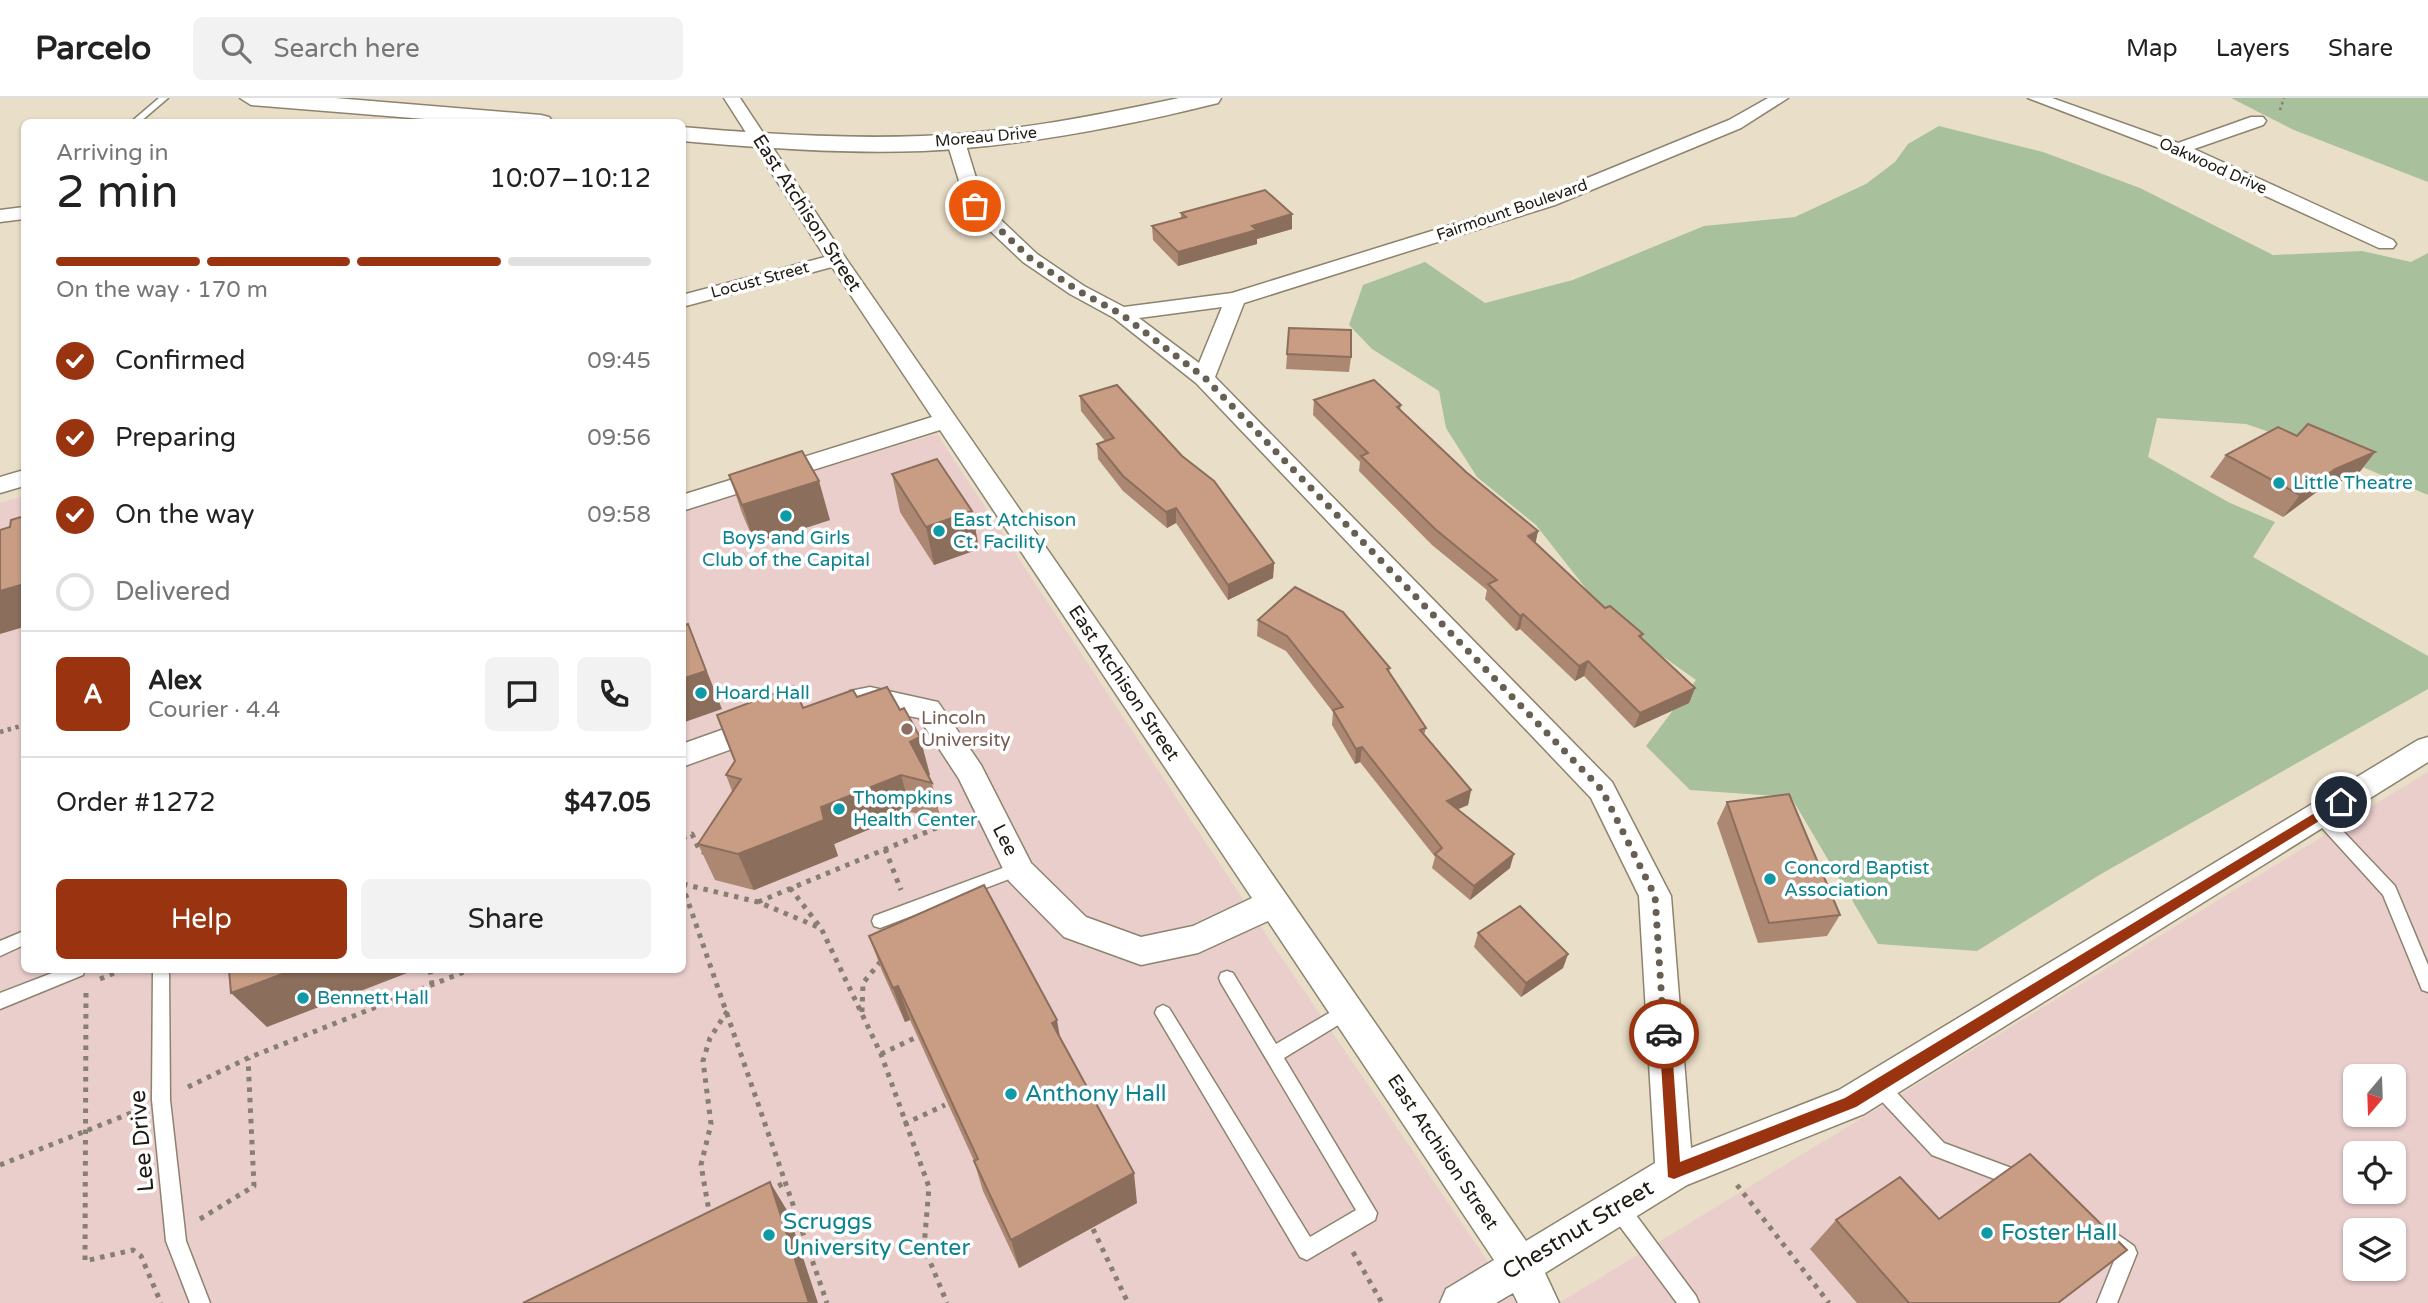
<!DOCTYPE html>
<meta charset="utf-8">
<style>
:root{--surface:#fff;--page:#f2f2f2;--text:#222;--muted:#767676;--line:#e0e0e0;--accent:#993310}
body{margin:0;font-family:"Varela Round",sans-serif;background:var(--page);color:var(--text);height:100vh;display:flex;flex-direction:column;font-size:26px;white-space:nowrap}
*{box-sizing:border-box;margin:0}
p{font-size:23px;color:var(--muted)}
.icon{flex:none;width:38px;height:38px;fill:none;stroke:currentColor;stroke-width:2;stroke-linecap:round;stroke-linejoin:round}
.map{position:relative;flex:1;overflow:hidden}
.side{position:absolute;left:21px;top:21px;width:665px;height:854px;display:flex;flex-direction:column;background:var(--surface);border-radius:10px;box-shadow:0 2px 5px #0004}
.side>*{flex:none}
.needle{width:46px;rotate:199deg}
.controls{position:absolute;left:2343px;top:966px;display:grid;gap:14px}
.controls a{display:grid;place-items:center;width:63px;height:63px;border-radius:10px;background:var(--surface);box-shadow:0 2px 5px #0004;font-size:35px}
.pin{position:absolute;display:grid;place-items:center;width:60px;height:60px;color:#fff;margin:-30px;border:4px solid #fff;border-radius:50%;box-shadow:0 2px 7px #0007}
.courier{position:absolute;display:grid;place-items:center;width:70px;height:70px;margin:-35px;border:5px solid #993310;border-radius:50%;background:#fff;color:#222;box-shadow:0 2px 9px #0007}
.head em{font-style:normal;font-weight:600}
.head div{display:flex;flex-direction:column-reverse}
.head{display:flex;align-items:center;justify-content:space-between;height:119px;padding:0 35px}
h1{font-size:46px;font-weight:600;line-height:52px}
.bar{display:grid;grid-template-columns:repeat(4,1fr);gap:10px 7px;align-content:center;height:84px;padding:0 35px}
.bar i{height:9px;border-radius:5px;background:var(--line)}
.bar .on{background:var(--accent)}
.bar p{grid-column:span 4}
.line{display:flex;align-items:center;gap:18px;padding:0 35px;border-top:2px solid var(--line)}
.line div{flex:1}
.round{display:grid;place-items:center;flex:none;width:74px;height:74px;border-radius:10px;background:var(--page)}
ol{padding:0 35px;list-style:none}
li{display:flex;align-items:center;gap:21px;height:77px}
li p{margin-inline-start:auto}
li .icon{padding:7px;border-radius:50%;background:var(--accent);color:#fff;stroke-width:4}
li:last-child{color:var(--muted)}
li i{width:38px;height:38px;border:4px solid var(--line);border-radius:50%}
.primary-button{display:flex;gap:14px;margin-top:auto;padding:14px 35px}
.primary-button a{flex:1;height:80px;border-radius:10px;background:var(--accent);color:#fff;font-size:28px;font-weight:600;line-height:80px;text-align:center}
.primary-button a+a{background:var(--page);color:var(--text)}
header{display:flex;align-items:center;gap:42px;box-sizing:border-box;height:98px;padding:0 35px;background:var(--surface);border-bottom:2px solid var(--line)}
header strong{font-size:33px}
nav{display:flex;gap:38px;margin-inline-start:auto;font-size:24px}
.search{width:490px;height:63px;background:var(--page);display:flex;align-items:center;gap:18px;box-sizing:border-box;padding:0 24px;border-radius:10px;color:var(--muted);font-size:26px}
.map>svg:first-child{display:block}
</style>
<header>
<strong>Parcelo</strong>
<div class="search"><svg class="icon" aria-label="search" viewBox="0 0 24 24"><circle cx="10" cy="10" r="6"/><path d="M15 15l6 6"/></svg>Search here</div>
<nav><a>Map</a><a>Layers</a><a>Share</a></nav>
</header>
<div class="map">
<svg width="2428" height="1205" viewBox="0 0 2428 1205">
<rect width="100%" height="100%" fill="#e9dec7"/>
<g fill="#e9cecc" fill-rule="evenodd">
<path d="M937,336L1275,850L1516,1205H0V405L24,398V872H682L683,412Z"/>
<path d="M2428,674V1205H1559ZM2356,978H2394V1017H2356ZM2356,1055H2394V1094H2356ZM2356,1132H2394V1171H2356Z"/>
</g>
<g fill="#a8c09b">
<path d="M2231,0H2428V84L2294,32Z"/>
<path d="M1939,28L2043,54L2140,90L2273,157L2362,153L2411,164L2428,155V397L2323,352L2246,326L2157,320L2148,359L2230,405L2275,424L2253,459L2428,558V591L2101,776L1977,853L1878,846L1791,699L1690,692L1646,648L1696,582L1609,520L1536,427L1477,379L1446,330L1439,293L1372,251L1349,227L1363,187L1425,164L1485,205L1573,182L1704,128L1795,119L1866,86L1895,64L1908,46Z"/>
</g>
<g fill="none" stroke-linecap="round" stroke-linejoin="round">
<g stroke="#8d836e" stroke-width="3">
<g id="lane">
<path d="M159,0H168L140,24H131Z"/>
<path d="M2319,711L2324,713L2395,788L2428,867V894L2422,892L2420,887L2383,797L2314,721L2311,717L2314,713Z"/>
<path d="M1019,764L1025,765L1027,770L1025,775L880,830L874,828L872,823L874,818Z"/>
<path d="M24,833V847L0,858V843Z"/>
<path d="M60,872H85L83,877L0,911V895Z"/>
<path d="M153,872H169L170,1002L186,1143L210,1205H190L166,1143L152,1002Z"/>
<path d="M1227,873L1233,875L1276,946L1341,908L1347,905L1353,908L1355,913L1353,918L1284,960L1377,1115L1375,1122L1307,1162L1300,1159L1155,915L1157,910L1163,907L1169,910L1310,1139L1356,1112L1221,885L1219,880L1221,875Z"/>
<path d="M1878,979L1884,981L1944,1045L2025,1075L2027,1081L2025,1087L2018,1090L1932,1057L1872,993L1869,987L1872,981Z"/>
<path d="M1617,1099L1624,1101L1696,1198L1699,1205H1677L1610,1115L1608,1108L1610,1101Z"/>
<path d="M2110,1131L2134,1148L2137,1155L2117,1205H2097L2116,1158L2103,1148L2100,1141L2103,1134Z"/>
</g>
</g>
<g stroke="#8d836e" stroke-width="3">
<g id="street">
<path d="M724,0H740L847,162L1526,1143L1655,1065L1639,798L1591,700L1196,285L1114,220L1070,196L1023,164L968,112L947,44L950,40L956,39L965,44L984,106L1037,156L1084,188L1124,209L1232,195L1541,99L1729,22L1768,0H1788L1741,30L1555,107L1244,205L1215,279L1612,684L1671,798L1691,1050L1839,992L2418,642L2428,639V664L1864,1016L1687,1087L1545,1175L1559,1205H1518L1513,1195L1496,1205H1440L1446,1191L1494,1162L1268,823L1198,855L1141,867L1064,839L1009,783L959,681L919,620L850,607L846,600L850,593L870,589L938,604L981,667L1031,765L1086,819L1141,839L1193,828L1252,800L940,332L682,413V397L932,319L832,169L682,209V197L825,159ZM1222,209L1199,265L1139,220Z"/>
<path d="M2028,0H2052L2178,45L2251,19H2263L2266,23L2263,27L2194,51L2393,142L2396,146L2393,150H2379L2172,55Z"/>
<path d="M24,109V121L0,124V112Z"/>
<path d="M24,372V388L0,395V379Z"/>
<path d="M761,618L771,621L775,629L771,637L682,669V646Z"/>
</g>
</g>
<g stroke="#8d836e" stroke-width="3">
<g id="secondary">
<path d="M240,0H335L541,17L549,19L553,24H462L251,7Z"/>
<path d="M1179,0H1221L1218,5C1122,29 1022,48 923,53C843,56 762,50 682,43V29C762,36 842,41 922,38C1008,35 1094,18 1179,0Z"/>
</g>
</g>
<path stroke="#877f70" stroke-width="2.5" stroke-dasharray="2.5 3.5" stroke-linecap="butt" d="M2280,12L2284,0"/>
<path stroke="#877f70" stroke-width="4.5" stroke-dasharray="3.5 4.5" stroke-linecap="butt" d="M0,634L24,627"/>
<g stroke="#877f70" stroke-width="5" stroke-dasharray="4.5 6" stroke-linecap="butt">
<path d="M682,740L692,736L700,753L707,755"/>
<path d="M885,751L901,792"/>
<path d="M682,786L827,1205"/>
<path d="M683,786L758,804L818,829"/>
<path d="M790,790L821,830L881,956L929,1089L924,1149L947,1205"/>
<path d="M758,804L958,721"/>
<path d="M430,872L432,886"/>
<path d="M100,881L121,872"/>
<path d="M86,895L85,1163L133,1152L141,1158L161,1205"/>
<path d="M862,914L863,885L881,863"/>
<path d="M881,956L921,937"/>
<path d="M188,989L248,960L469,872"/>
<path d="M904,1026L945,1007"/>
<path d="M0,1067L136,1013"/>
<path d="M1737,1087L1829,1205"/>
<path d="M769,1093L784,1085"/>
<path d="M710,1119L701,1067L711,1026L703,963L710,940L728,912"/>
<path d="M200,1121L254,1088L248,960"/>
<path d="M1093,1131L1128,1205"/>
<path d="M1353,1154L1382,1205"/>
</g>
<use href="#lane" fill="#fff" fill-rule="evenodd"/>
<use href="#street" fill="#fff" fill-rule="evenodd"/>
<use href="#secondary" fill="#fff" fill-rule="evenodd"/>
</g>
<g fill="#ac8772">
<path d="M1181,115L1292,116V131L1257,141V146L1178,168L1153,142L1152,128L1181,120Z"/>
<path d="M1289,230L1351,259L1349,274L1286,271Z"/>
<path d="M1080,298L1274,465L1273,480L1228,502L1176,425L1167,430L1123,393L1098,361L1097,346L1105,343L1081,313Z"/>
<path d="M1314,302L1401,307L1400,313L1466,374L1538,433L1535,444L1605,510L1643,536L1642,540L1695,590L1689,605L1634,630L1584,578L1575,583L1520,531L1516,533L1485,501L1487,492L1432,447L1359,373L1360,364L1313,317Z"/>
<path d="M2297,338L2375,354L2358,376L2318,393L2283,419L2210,379L2226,357Z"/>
<path d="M892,376L972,413L979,451L934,467L900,414Z"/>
<path d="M729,377L830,422L755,446L742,415Z"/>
<path d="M1258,522L1390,570L1389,574L1426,630L1424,637L1471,692L1468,707L1458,711L1510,770L1470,802L1432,770L1435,759L1360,664L1355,666L1332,627L1333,614L1286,553L1257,538Z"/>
<path d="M857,599L900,612L930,677L928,678L932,685L941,722L911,714L834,746L838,758L754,792L715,782L698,746L732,693L726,677L803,610Z"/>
<path d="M1727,704L1840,817L1827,838L1758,845L1717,725Z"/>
<path d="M1478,835L1568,856L1563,870L1521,899L1474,849Z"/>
<path d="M869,838L1061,941L1137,1105L1019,1170L983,1093L974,1063L910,922L905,924L882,873Z"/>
<path d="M1939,1121L2058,1205H1857L1810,1151L1836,1122Z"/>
</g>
<g fill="#8c6e5c">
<path d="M1292,116V131L1257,141V146L1178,168V154L1252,128Z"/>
<path d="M2375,354L2358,376L2318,393L2283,419L2300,397L2335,371Z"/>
<path d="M819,383L830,422L755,446L742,407Z"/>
<path d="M1176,410V425L1167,430L1166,414Z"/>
<path d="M972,413L979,451L934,467L926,429Z"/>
<path d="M1538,433L1535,448L1528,438Z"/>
<path d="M1274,465L1273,480L1228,502V487Z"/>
<path d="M24,486V529L0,536V493Z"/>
<path d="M1523,516L1520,531L1516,533L1520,518Z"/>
<path d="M688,526L722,611L682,625V581Z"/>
<path d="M1588,563L1584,578L1575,583L1579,568Z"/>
<path d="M1695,590L1689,605L1634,630L1640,615Z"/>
<path d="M920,639L930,677L920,682L910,644Z"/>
<path d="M1362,649L1360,664L1355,666L1356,651Z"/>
<path d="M901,677L911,714L834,746L838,758L754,792L738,756L821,709Z"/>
<path d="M1471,692L1468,707L1444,717L1447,703Z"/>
<path d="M1514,756L1510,770L1470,802L1474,788Z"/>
<path d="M1568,856L1563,870L1521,899L1526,885Z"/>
<path d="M293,872H415L267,929L231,895Z"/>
<path d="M898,888L910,922L905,924L893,890Z"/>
<path d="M1057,922L1063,956L1052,925Z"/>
<path d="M1134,1075L1137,1105L1019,1170L1011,1142Z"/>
<path d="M770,1084L788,1114L818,1205H809Z"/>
</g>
<g fill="#c89d84" stroke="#8c6e5c" stroke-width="2">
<path d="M1265,92L1292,116L1252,128L1257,132L1178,154L1152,128L1186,119L1181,115Z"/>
<path d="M1289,230L1351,232V259L1287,256Z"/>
<path d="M1374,282L1401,307L1397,309L1466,374L1538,433L1528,438L1605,510L1610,508L1643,536L1639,538L1695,590L1640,615L1588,563L1579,568L1523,516L1520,518L1488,486L1497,482L1435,431L1361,358L1368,355L1314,302Z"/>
<path d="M1117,287L1182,358L1214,383L1274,465L1228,487L1176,410L1166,414L1123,378L1097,346L1114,340L1080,298Z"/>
<path d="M2308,326L2375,354L2335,371L2300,397L2226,357L2278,329L2297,338Z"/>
<path d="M802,353L819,383L742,407L729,377Z"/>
<path d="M937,361L972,413L926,429L892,376Z"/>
<path d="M24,418V486L0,493V432L10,429L11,422Z"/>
<path d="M1295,489L1343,514L1390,570L1387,571L1426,630L1420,632L1471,692L1447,703L1514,756L1474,788L1435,756L1442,750L1362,649L1356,651L1333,612L1343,609L1287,538L1258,522Z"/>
<path d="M688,526L706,573L682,581V528Z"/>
<path d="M794,588L803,610L853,592L857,599L887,589L900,612L904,610L920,639L910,644L932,685L901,677L821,709L824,722L738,756L698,746L741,681L726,677L735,663L717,617Z"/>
<path d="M1789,696L1840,817L1769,825L1727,704Z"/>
<path d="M984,787L1057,922L1052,925L1134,1075L1011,1142L974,1063L978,1061L898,888L893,890L869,838Z"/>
<path d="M1520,808L1568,856L1526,885L1478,835Z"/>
<path d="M229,872H293L231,895Z"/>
<path d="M2030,1056L2127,1152L2058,1205H1909L1836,1122L1900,1079L1939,1121Z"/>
<path d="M770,1084L809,1205H523Z"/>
</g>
<path fill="#993310" d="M2341,699L2347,704L2345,707L1856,1009L1674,1081L1668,1079L1659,932H1669L1671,936L1680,1064L1845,1000Z"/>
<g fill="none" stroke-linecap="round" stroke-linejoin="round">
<path stroke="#665f52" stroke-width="7" stroke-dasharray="0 12.6" d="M975,108L1030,160L1077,192L1121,216L1205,280L1602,692L1655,798L1664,936"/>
</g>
<g fill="#0f9aa8" stroke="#fff" stroke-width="2.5">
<circle cx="2279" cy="385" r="7"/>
<circle cx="786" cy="418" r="7"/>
<circle cx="939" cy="433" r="7"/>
<circle cx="701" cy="595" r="7"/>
<circle cx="839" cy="711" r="7"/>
<circle cx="1770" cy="781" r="7"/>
<circle cx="303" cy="900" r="7"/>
<circle cx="1011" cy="996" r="7"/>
<circle cx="1987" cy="1135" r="7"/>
<circle cx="769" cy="1137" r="7"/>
</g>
<circle fill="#8d6e63" stroke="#fff" stroke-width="2.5" cx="907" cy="631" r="7"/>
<g text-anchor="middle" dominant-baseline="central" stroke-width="7" stroke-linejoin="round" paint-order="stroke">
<g font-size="16" fill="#1f1b13" stroke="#fff">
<text transform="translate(986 39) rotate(-5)">Moreau Drive</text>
<text transform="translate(2213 68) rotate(24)">Oakwood Drive</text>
<text transform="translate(1512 112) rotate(-19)">Fairmount Boulevard</text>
<text transform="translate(760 182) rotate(-15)">Locust Street</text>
</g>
<g font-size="19" fill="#1f1b13" stroke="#fff">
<text transform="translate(807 115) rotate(57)">East Atchison Street</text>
<text transform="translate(1124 585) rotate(56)">East Atchison Street</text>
<text transform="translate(1005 742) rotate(63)">Lee</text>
<text transform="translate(1443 1054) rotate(56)">East Atchison Street</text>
</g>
<g font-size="19" fill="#0d838f" stroke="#fff" text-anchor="start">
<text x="2293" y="385">Little Theatre</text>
<text x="953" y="422">East Atchison<tspan x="953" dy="22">Ct. Facility</tspan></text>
<text x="786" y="440" text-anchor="middle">Boys and Girls<tspan x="786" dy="22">Club of the Capital</tspan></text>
<text x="715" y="595">Hoard Hall</text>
<text x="853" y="700">Thompkins<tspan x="853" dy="22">Health Center</tspan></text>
<text x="1784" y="770">Concord Baptist<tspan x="1784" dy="22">Association</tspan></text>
<text x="317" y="900">Bennett Hall</text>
</g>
<g font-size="19" fill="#785e54" stroke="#fff" text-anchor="start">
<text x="921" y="620">Lincoln<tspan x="921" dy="22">University</tspan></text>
</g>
<g font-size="23" fill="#0d838f" stroke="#fff" text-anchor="start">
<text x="1025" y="996">Anthony Hall</text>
<text x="783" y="1124">Scruggs<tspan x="783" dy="26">University Center</tspan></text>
<text x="2001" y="1135">Foster Hall</text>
</g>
<g font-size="23" fill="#1f1b13" stroke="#fff">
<text transform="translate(142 1043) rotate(-95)">Lee Drive</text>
<text transform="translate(1578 1132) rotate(-31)">Chestnut Street</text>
</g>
</g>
</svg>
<div class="controls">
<a><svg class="needle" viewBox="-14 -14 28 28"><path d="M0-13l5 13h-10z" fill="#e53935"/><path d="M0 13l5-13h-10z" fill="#767676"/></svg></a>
<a><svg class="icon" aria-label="locate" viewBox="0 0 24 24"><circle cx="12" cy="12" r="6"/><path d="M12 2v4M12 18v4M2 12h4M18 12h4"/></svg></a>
<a><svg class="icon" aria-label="layers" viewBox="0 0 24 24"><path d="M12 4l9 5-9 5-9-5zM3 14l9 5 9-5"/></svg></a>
</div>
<div class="pin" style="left:975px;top:108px;background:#ea580c"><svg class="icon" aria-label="bag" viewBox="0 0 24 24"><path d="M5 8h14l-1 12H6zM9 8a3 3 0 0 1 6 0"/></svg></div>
<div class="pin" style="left:2341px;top:704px;background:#1f2937"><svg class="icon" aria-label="home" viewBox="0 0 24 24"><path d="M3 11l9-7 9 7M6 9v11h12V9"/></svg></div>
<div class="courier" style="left:1664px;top:936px"><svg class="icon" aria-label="car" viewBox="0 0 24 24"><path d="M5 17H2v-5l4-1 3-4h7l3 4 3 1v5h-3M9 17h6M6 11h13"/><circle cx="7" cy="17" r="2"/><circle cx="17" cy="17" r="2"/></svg></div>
<section class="side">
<div class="head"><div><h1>2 min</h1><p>Arriving in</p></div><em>10:07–10:12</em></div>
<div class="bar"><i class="on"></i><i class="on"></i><i class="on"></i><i></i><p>On the way · 170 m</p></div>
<ol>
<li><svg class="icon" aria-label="check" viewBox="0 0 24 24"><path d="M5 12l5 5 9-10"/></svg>Confirmed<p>09:45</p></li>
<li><svg class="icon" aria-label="check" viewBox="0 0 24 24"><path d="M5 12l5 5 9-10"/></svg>Preparing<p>09:56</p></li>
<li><svg class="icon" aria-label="check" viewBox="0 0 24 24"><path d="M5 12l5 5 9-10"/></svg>On the way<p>09:58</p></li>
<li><i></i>Delivered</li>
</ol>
<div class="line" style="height:126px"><b class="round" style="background:var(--accent);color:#fff">A</b><div><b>Alex</b><p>Courier · 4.4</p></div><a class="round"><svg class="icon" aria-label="chat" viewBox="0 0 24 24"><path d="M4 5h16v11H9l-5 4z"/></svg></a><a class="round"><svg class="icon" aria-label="phone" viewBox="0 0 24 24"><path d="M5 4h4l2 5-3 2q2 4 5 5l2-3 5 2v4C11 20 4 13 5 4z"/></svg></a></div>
<div class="line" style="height:91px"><div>Order #1272</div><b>$47.05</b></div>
<div class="primary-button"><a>Help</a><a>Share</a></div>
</section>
</div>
